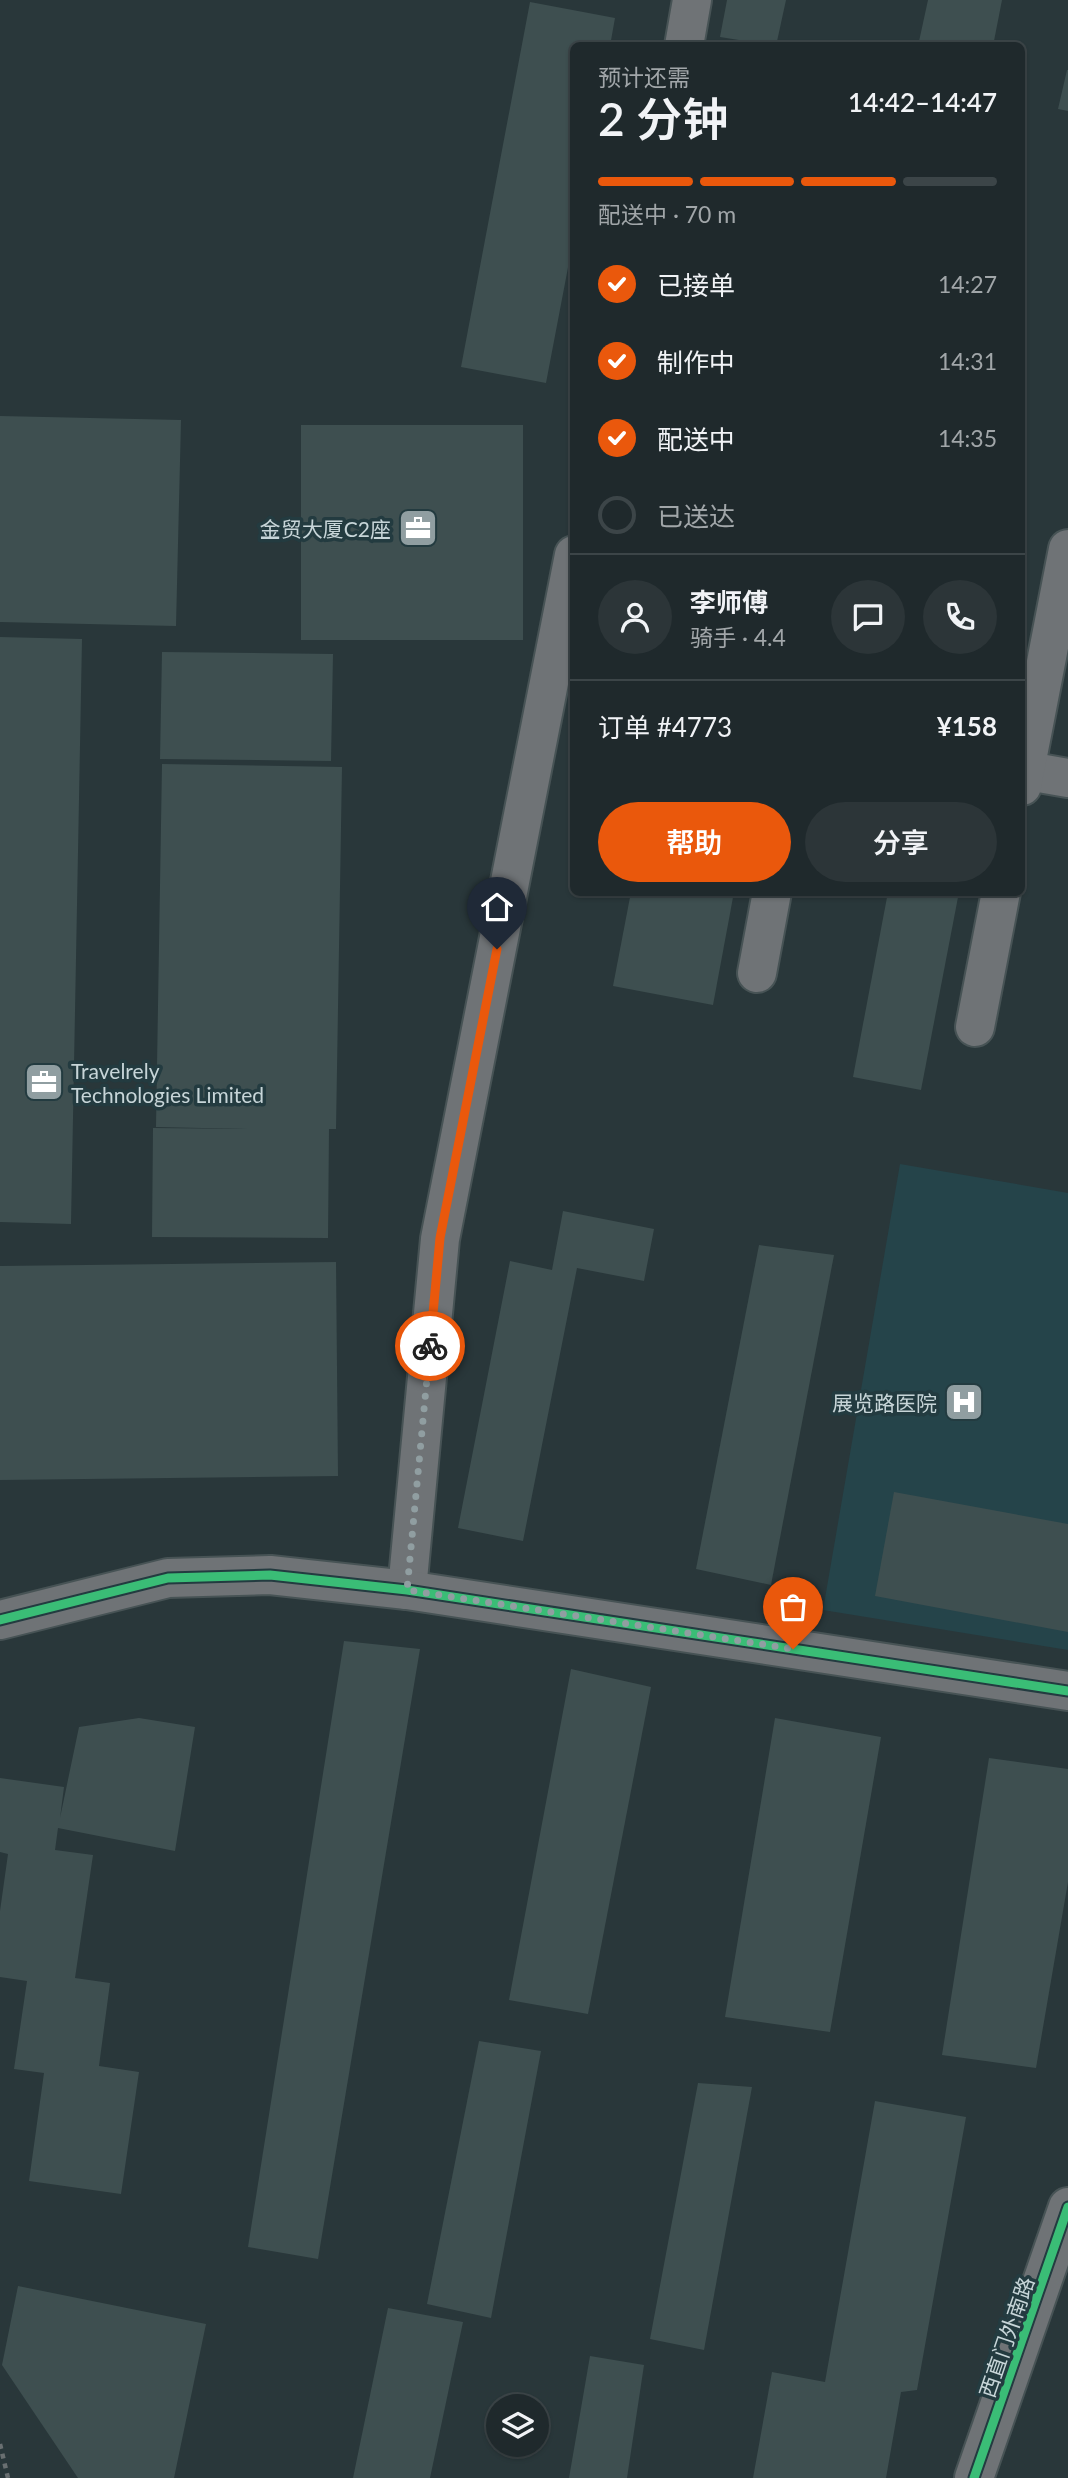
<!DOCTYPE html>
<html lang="zh">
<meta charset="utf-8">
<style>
:root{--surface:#1f292c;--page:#2c3538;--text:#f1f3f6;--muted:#a1a6a9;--line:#3c4548;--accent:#ea580c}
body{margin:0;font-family:Lato,"Noto Sans SC",sans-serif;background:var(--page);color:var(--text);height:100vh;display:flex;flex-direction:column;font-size:26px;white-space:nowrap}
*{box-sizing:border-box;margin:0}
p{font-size:23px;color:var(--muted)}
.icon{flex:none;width:38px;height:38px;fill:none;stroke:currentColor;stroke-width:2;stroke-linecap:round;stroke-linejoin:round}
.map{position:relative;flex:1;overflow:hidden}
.panel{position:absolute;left:570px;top:42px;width:455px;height:854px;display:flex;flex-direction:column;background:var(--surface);border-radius:10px;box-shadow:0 2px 5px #0004,0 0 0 2px var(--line)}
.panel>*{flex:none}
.fabs{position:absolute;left:486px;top:2394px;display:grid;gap:14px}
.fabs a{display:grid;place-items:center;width:63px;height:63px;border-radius:50%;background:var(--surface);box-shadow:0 2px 5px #0004,0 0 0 2px var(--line);font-size:35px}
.pin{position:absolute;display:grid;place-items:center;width:60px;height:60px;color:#fff;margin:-72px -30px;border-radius:50% 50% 50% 0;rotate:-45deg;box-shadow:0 0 7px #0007}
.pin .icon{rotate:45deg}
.courier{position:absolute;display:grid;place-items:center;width:70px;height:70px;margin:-35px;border:5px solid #ea580c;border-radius:50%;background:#fff;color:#222;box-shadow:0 2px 9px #0007}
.head em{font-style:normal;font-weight:600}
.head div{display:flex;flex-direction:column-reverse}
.head{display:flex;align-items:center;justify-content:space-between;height:119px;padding:0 28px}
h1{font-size:46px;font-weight:600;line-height:52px}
.bar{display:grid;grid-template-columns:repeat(4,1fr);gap:10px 7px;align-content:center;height:84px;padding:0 28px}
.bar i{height:9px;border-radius:5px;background:var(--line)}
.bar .on{background:var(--accent)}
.bar p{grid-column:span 4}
.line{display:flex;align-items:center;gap:18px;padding:0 28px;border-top:2px solid var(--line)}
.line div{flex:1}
.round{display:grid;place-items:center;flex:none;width:74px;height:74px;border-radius:37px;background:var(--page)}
ol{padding:0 28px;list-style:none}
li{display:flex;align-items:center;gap:21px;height:77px}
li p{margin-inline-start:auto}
li .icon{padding:7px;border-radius:50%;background:var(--accent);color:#fff;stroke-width:4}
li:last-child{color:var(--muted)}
li i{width:38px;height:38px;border:4px solid var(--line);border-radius:50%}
.action{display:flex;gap:14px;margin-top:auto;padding:14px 28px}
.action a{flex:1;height:80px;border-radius:42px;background:var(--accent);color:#fff;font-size:28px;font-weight:600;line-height:80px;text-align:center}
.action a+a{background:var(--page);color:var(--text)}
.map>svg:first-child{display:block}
</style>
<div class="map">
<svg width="1068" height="2478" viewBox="0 0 1068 2478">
<rect width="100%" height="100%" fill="#29373a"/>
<path fill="#25444a" d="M900,1164L1068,1193V1650L823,1610Z"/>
<g fill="#3e4f50">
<path d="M727,0H786L776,46L720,37Z"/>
<path d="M928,0H1002L993,46H918Z"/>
<path d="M530,2L615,18L610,46H574V236L546,383L461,367Z"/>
<path d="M1067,70H1068V111L1058,109Z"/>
<path d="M0,416L181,420L176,626L0,622Z"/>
<rect x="301" y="425" width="222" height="215"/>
<path d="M0,637L82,639L71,1224L0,1222Z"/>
<path d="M162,652L333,654L331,761L160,759Z"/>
<path d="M162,764L342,767L336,1129H329L328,1238L152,1237L153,1128L247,1129L156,1127Z"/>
<path d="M631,892H734L713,1005L613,986Z"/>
<path d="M888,892H959L921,1090L853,1077Z"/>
<path d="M563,1211L654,1229L644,1281L577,1268L523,1541L458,1528L510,1261L552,1270Z"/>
<path d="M759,1245L834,1255L771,1585L696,1569Z"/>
<path d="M336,1262L338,1476L0,1480V1266Z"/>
<path d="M894,1492L1068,1524V1632L875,1596Z"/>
<path d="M344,1641L420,1649L318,2259L248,2247Z"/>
<path d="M571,1669L651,1687L588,2014L509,2000Z"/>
<path d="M139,1718L195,1727L175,1851L58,1828L55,1850L93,1855L75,1978L110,1983L99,2066L139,2072L121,2194L29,2181L44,2073L14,2069L27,1981L0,1977V1911L8,1854L0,1852V1778L64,1787L60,1818L79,1727Z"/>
<path d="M775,1718L881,1737L830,2032L725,2017Z"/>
<path d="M989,1758L1068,1769V1882L1036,2068L942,2055Z"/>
<path d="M479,2041L541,2051L491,2318L427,2304Z"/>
<path d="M698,2083L752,2087L704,2350L650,2339Z"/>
<path d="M875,2101L966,2117L917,2390L901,2392L886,2478H753L772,2372L825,2382Z"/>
<path d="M18,2286L206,2324L174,2478H78L2,2365Z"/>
<path d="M388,2308L463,2322L430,2478H353Z"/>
<path d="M590,2356L644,2365L627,2478H569Z"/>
</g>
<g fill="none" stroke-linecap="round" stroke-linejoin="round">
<g stroke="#475355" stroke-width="42">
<g id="minor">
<path d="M684,46L692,0"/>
<path d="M1022,770L1068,778"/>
<path d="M1022,786L1068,549"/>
<path d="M757,973L772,892"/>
<path d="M975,1027L1001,892"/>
<path d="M407,1590L440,1239L574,555"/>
<path d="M0,1620L168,1578L270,1575L407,1590L1068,1691"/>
<path d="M974,2478L1068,2207"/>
</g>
</g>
<path stroke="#696f71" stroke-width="4.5" stroke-dasharray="5 5" stroke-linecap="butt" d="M0,2444L8,2478"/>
<use href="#minor" stroke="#6f7376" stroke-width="38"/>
<g stroke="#233b40" stroke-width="13">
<g id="cycleway">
<path d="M0,1620L168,1578L270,1575L407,1590L1068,1691"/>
<path d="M974,2478L1068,2207"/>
</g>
</g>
<use href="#cycleway" stroke="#3abd76" stroke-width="9"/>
</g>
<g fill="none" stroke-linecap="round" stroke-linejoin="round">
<path stroke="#909ea1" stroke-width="7" stroke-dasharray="0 12.6" d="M430,1346L407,1590L793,1649"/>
<path stroke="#ea580c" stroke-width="9" d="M430,1346L440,1238L497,949"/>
</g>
<defs>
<g id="office-square" transform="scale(2.0125)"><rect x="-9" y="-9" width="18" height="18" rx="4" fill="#909ea1" stroke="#233b40"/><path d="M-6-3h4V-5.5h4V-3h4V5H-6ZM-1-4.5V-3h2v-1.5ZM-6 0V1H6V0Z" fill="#fff"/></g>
<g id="hospital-square" transform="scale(2.0125)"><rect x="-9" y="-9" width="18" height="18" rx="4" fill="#909ea1" stroke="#233b40"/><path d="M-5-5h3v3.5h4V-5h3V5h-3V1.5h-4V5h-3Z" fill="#fff"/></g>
</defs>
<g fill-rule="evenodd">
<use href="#office-square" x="418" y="528"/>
<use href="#office-square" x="44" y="1082"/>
<use href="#hospital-square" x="964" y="1402"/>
</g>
<g text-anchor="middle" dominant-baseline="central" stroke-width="7" stroke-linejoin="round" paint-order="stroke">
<g font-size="21" fill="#c7d5d8" stroke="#233b40" text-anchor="end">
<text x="391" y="528">金贸大厦C2座</text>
<text x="71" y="1070" text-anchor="start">Travelrely<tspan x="71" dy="24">Technologies Limited</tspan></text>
<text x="937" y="1402">展览路医院</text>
</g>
<g font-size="21" fill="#c7d5d8" stroke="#233b40">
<text transform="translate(1006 2337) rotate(-71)">西直门外南路</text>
</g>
</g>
</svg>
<div class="fabs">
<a><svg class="icon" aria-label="layers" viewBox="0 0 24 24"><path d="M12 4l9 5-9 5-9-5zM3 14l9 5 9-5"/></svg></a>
</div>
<div class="pin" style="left:793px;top:1649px;background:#ea580c"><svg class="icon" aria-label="bag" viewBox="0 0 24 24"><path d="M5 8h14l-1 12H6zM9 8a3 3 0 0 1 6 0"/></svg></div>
<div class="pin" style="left:497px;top:949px;background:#1f2937"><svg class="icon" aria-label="home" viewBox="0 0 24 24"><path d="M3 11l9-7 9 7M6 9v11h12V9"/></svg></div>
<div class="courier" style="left:430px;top:1346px"><svg class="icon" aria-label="bike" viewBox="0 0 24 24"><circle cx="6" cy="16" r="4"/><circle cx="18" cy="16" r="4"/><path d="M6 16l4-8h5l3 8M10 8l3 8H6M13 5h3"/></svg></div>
<section class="panel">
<div class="head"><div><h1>2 分钟</h1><p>预计还需</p></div><em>14:42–14:47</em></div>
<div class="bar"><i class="on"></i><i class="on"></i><i class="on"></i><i></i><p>配送中 · 70 m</p></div>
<ol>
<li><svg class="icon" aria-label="check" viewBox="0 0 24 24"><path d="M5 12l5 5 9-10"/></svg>已接单<p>14:27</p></li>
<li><svg class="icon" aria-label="check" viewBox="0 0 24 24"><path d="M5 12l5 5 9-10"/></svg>制作中<p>14:31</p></li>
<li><svg class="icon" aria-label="check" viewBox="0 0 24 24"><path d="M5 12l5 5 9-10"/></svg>配送中<p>14:35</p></li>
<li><i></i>已送达</li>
</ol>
<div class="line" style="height:126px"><a class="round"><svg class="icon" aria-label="person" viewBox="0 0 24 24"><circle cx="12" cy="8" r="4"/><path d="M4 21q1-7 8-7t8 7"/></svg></a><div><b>李师傅</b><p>骑手 · 4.4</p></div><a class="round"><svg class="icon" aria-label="chat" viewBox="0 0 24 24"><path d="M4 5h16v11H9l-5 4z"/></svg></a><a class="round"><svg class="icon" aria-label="phone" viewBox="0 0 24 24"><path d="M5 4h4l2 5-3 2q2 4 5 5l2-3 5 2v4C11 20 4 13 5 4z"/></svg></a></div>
<div class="line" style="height:91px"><div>订单 #4773</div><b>¥158</b></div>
<div class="action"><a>帮助</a><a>分享</a></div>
</section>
</div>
